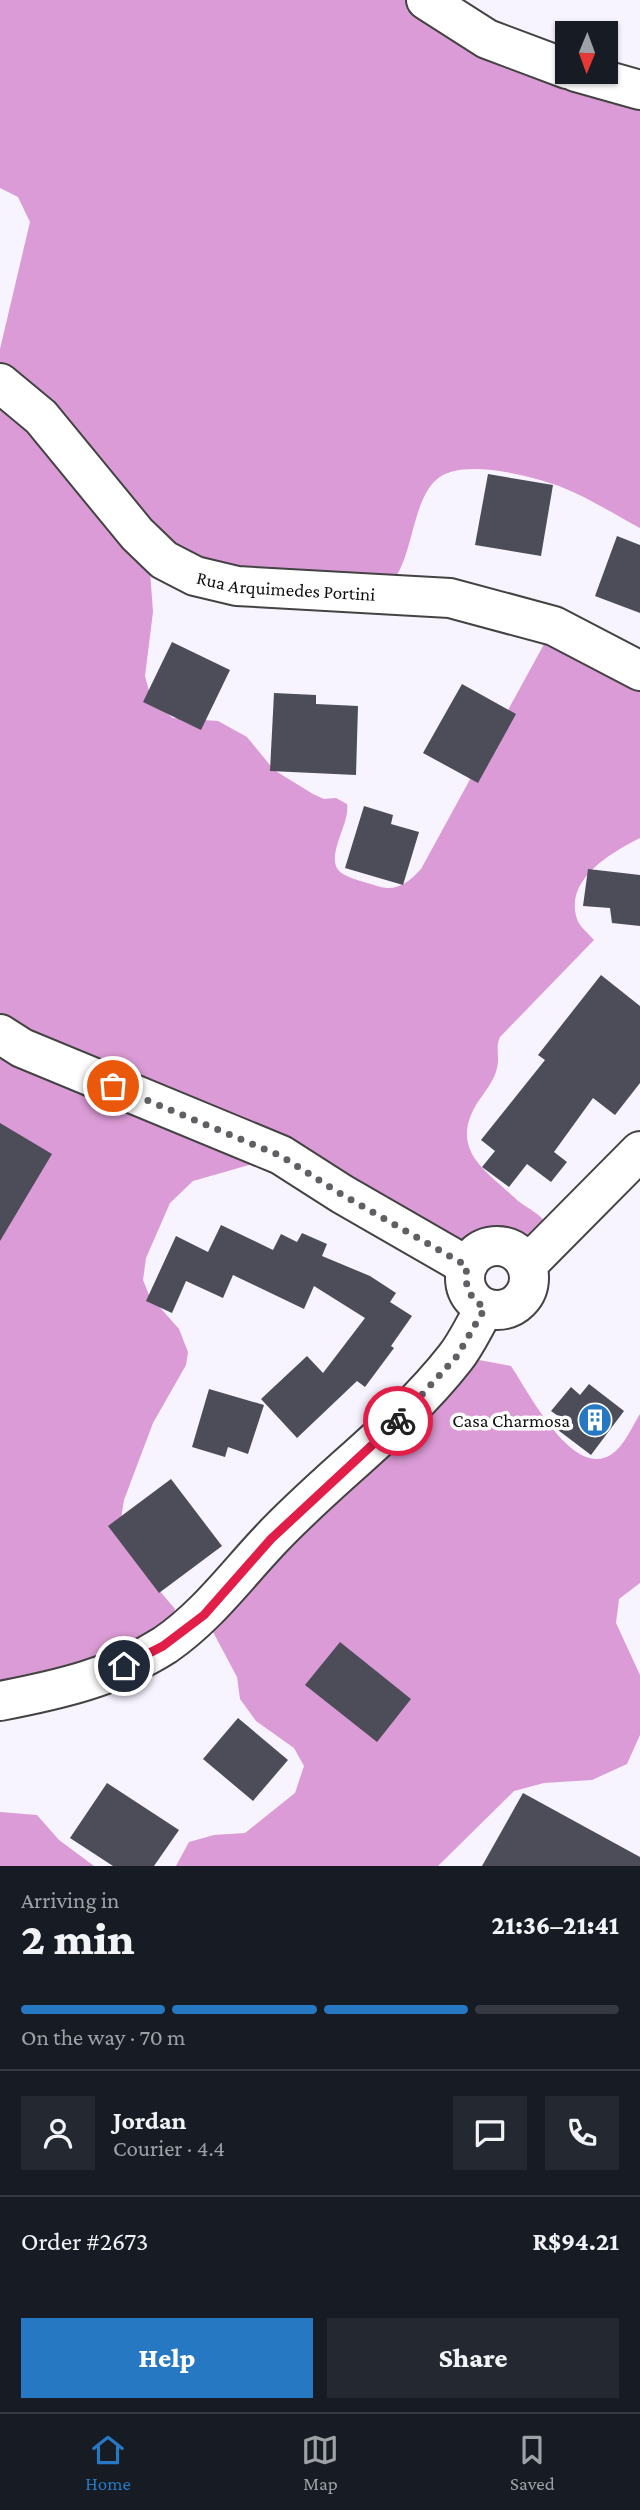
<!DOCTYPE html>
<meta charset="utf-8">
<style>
:root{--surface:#171b24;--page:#242831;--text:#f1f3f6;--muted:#9ea1a6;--line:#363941;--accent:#2678c2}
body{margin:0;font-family:"Crimson Pro",serif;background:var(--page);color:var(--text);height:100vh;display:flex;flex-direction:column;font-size:26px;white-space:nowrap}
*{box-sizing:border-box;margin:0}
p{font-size:23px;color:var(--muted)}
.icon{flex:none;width:38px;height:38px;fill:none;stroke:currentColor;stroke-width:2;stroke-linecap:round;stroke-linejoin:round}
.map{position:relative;height:1866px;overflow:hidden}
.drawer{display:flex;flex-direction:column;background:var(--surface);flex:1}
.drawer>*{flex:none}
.needle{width:46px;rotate:181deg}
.buttons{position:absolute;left:555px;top:21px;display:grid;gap:14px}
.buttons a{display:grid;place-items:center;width:63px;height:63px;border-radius:0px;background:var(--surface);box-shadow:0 2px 5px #0004;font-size:35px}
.pin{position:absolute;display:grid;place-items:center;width:60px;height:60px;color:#fff;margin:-30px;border:4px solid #fff;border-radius:50%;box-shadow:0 2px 7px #0007}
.courier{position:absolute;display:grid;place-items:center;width:70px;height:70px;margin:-35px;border:5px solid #e11d48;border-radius:50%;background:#fff;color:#222;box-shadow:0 2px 9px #0007}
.headline em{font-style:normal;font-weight:800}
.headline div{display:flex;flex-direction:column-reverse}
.headline{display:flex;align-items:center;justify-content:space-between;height:119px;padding:0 21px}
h1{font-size:46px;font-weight:800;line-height:52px}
.bar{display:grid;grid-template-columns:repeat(4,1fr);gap:10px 7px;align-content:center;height:84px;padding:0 21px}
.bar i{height:9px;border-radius:5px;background:var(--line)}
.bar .active{background:var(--accent)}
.bar p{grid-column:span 4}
.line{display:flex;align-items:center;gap:18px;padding:0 21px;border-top:2px solid var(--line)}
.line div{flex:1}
.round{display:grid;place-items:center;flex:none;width:74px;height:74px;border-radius:0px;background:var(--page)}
.button{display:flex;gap:14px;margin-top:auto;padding:14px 21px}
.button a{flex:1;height:80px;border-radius:0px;background:var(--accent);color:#fff;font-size:28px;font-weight:800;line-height:80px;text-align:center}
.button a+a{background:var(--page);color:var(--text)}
.dock{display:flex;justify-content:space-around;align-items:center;height:98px;border-top:2px solid var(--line);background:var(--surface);font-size:19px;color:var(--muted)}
.dock a{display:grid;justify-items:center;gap:4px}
.dock .active{color:var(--accent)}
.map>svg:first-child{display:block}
</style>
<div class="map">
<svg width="640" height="1866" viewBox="0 0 640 1866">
<rect width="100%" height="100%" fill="#f7f3ff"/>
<g fill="#db9bd6">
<path d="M0,0H426L640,90V528C614,514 587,497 559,486C530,476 461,457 436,480C413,501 413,552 395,578L150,571L153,612L145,676L152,702L173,718L218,721L247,737L274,770L313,794L324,799L336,798L347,804C351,824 321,861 343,874C352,879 364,882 374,885C395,893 407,884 421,869L554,626L640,671V838C611,853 564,879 577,919C579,926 589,934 594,940L500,1037C495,1048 500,1056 497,1068C495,1080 483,1094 476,1105C450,1150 485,1170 515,1198C527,1210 542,1212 549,1229L521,1255C504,1243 491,1243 474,1255L281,1156L193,1181L170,1203L146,1258L143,1280L149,1295L179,1329L188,1352L186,1365L153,1423L124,1500L120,1525L147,1576L175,1609L163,1645L0,1701V349L30,222L18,197L0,188Z"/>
<path d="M457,1356L511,1366C528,1391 573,1481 612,1454C624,1446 632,1427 640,1414V1583L619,1599L616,1623L640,1675V1735L627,1764L592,1780L544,1783L514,1791L438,1866H176L189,1842L214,1835L245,1833L295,1793L304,1766L294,1748L256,1721L240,1699L237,1677L204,1615Z"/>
<path d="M0,1812L37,1815L59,1840L94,1866H0Z"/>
</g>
<g fill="#4c4d59">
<path d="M488,474L553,485L541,556L475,545Z"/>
<path d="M617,536L640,545V613L595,596Z"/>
<path d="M172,642L230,670L201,730L143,702Z"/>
<path d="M462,684L516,714L478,783L423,753Z"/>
<path d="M274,693L316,695V704L358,706L356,775L270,771Z"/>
<path d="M364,806L393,815L391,824L419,832L403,885L345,868Z"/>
<path d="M588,869L640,875V926L612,923L610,908L583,906Z"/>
<path d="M601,975L640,1006V1083L615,1115L593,1098L554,1152L567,1162L551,1182L527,1164L509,1187L482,1167L495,1151L481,1140L545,1060L538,1055Z"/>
<path d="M0,1123L52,1154L0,1241Z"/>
<path d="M221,1225L273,1250L281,1234L297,1242L302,1233L327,1244L322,1256L370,1276L396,1293L390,1302L412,1316L391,1346L394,1348L365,1387L357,1381L297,1438L261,1399L307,1356L323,1373L365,1318L314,1286L304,1309L233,1275L223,1298L186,1281L172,1313L146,1301L176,1236L208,1252Z"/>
<path d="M589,1384L624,1411L591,1455L554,1427L561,1418L551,1411L571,1387L580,1395Z"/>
<path d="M209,1389L264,1405L248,1454L228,1447L225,1457L192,1447Z"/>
<path d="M171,1479L222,1546L159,1593L108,1526Z"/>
<path d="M340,1642L411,1699L377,1742L305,1685Z"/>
<path d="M238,1718L288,1760L253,1801L203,1759Z"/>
<path d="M107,1783L179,1830L154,1866H113L70,1838Z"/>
<path d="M523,1793L640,1857V1866H482Z"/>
</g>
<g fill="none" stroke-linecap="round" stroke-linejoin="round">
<g stroke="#434343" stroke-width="42">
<g id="minor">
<path d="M426,0L487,39L567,69"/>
<path d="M576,72L640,90"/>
<path id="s1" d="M0,383L41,417L137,534L164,560L195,576L237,586L450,598L554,626L640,671"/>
<path d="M0,1034L22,1048L281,1155L342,1194L467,1266"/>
<circle cx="497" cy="1278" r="32"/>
<path d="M527,1265L640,1151"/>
<path d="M0,1701C57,1690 115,1677 165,1645C207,1616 235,1577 270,1540C329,1477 401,1427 455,1358C467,1343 475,1324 485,1308"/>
</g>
</g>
<use href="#minor" stroke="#fff" stroke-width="38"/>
</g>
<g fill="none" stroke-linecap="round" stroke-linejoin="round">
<path stroke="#615f64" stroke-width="7" stroke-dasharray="0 12.6" d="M113,1086L281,1156L341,1194L467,1266C464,1285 468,1297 485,1308L457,1356L398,1421"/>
<path stroke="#e11d48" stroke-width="9" d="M124,1666L163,1646L204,1615L271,1539L398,1421"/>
</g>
<defs>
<g id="building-disc" transform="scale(1.75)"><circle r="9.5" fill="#2678c2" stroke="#fff"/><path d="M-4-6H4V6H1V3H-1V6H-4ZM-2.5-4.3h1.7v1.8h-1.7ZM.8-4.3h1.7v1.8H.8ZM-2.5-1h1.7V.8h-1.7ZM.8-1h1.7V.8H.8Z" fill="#fff"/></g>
</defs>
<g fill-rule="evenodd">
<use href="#building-disc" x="595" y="1420"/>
</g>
<g text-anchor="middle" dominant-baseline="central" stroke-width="7" stroke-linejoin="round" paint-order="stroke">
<g font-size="19" fill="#101010" stroke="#fff">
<text stroke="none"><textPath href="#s1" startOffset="369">Rua Arquimedes Portini</textPath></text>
</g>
<g font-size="19" fill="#101010" stroke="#fff" text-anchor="end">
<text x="570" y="1420">Casa Charmosa</text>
</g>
</g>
</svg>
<div class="buttons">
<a><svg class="needle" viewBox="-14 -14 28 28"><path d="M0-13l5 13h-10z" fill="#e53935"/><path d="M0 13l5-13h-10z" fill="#9ea1a6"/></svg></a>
</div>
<div class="pin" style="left:113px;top:1086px;background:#ea580c"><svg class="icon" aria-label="bag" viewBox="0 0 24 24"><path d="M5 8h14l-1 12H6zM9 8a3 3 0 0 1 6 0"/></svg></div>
<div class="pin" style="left:124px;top:1666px;background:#1f2937"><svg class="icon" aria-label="home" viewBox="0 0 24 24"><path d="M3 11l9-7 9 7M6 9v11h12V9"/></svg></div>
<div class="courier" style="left:398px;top:1421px"><svg class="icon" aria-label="bike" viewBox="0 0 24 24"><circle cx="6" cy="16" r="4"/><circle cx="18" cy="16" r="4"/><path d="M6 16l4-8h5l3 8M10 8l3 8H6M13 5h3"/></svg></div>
</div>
<section class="drawer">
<div class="headline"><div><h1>2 min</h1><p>Arriving in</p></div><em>21:36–21:41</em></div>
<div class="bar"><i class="active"></i><i class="active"></i><i class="active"></i><i></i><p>On the way · 70 m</p></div>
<div class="line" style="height:126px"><a class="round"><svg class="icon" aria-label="person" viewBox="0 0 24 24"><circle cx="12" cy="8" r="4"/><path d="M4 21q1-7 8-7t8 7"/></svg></a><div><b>Jordan</b><p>Courier · 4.4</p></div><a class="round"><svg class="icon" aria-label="chat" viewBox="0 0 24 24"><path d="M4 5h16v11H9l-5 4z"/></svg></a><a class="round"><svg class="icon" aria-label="phone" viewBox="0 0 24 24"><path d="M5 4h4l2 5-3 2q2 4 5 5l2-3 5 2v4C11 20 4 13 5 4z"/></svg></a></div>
<div class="line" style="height:91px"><div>Order #2673</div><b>R$94.21</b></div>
<div class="button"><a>Help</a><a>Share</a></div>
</section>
<nav class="dock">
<a class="active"><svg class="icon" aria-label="home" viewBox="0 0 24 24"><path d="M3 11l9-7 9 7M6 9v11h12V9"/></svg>Home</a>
<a><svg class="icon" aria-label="map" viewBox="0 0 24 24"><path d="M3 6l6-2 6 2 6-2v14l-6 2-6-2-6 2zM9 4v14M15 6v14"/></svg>Map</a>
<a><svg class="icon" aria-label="saved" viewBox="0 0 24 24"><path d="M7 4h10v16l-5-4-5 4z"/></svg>Saved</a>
</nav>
